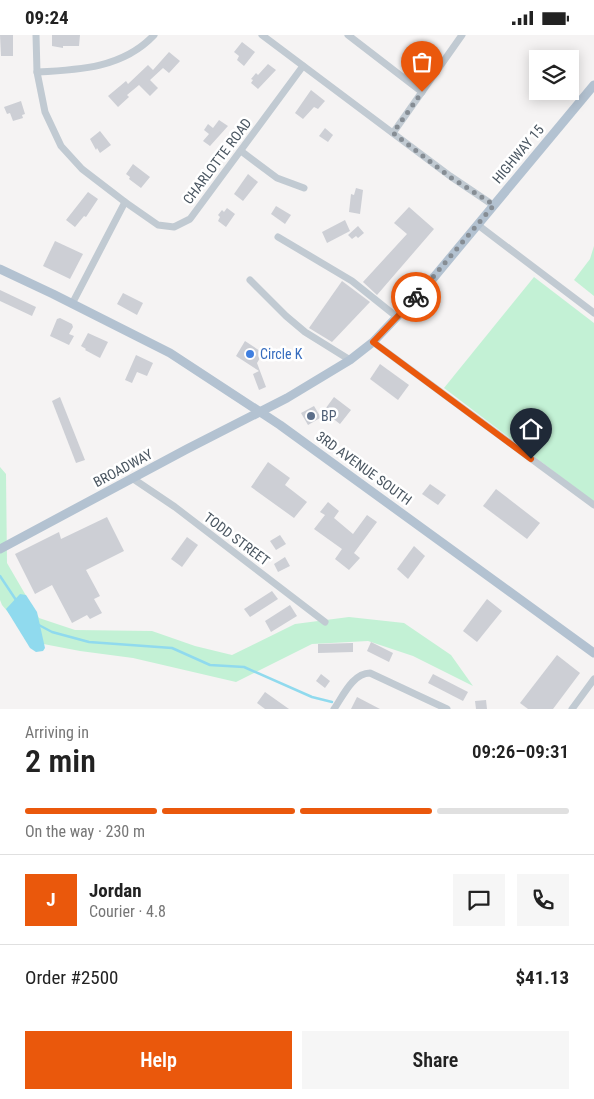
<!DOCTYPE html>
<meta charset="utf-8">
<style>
:root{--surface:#fff;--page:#f6f6f6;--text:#222;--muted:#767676;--line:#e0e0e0;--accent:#ea580c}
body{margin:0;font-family:"Roboto Condensed",sans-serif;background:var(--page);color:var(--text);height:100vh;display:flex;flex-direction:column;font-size:19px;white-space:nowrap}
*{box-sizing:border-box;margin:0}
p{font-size:16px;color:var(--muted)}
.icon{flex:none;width:28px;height:28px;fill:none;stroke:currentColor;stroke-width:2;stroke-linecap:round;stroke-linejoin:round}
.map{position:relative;height:674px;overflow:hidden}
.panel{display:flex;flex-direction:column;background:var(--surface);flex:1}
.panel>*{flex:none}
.fabs{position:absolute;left:529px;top:15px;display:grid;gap:10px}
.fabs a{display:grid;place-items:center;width:50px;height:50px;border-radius:0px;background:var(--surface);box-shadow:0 2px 12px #0003;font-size:25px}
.pin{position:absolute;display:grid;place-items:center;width:42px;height:42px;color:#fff;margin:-51px -21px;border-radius:50% 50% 50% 0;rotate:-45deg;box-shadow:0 0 5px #0007}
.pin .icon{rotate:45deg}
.courier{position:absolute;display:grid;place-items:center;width:50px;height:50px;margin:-25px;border:4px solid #ea580c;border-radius:50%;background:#fff;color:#222;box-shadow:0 1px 6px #0007}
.summary em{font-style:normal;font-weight:600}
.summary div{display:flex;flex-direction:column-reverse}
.summary{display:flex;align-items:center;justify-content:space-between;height:85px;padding:0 25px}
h1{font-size:32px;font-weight:600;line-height:38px}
.bar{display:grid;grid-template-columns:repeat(4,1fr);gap:8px 5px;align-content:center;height:60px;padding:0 25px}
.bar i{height:6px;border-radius:4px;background:var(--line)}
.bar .selected{background:var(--accent)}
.bar p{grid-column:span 4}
.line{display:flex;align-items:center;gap:12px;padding:0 25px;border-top:1px solid var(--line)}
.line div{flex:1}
.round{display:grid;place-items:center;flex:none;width:52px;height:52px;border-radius:0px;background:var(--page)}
.action{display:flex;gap:10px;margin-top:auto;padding:10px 25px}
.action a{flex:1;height:58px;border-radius:0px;background:var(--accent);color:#fff;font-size:20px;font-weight:600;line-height:58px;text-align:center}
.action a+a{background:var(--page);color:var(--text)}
.status{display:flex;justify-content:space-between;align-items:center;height:35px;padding:0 25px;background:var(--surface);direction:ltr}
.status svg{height:14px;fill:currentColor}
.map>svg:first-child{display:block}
</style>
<div class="status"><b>09:24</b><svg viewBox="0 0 49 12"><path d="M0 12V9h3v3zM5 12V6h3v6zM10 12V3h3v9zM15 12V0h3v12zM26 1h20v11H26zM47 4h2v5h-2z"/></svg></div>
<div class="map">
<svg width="594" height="674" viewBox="0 0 594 674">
<rect width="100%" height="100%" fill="#f5f3f3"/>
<g fill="#c3f1d5">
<path d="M594,211V261L574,245L590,224Z"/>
<path d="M534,242L594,288V467L444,353Z"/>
<path d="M0,432L6,439L7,528L39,583L75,595L152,596L195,611L232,620L295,589L349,582L404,588L451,620L473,651L413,621L368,606L312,609L236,647L133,623L80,616L33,607L2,570L0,565Z"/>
</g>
<path fill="#90daee" d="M20,559L26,560L37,577L45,613L43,616L36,617L30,613L6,574Z"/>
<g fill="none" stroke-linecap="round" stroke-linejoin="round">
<g stroke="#90daee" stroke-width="2.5">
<path d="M0,541L16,565"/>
<path d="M37,589L52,597L89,607L172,613L210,630L244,632L312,662L332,667"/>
</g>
</g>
<g fill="#cdcfd5">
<path d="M0,0H13V21H1Z"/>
<path d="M52,0H80L79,11H63V13L52,11Z"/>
<path d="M242,7L255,17L244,31L237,25L239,21L234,17Z"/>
<path d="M169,17L180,26L169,38L163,33L150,45L158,53L150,61L139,50L127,60L129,62L118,72L108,61L126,46L128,49L148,30L153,35Z"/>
<path d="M268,29L276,35L258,54L251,48L253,45L251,44L256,38L258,40Z"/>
<path d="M311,55L325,66L318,74L314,72L303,84L295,78Z"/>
<path d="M21,66L25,79L22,80L23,83L13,86L10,78L7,79L4,72Z"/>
<path d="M219,85L228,91L210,111L203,106L209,99L204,95L208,89L213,93Z"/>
<path d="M325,93L333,100L328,107L319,101Z"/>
<path d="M100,96L111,110L100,118L97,113L96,115L90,104Z"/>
<path d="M133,129L150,142L141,153L129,144L130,142L126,139Z"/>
<path d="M248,139L258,147L243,166L234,159Z"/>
<path d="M356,153L363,155L360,179L349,177L351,159L354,160Z"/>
<path d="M88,157L98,164L86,182L84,181L75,192L66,185Z"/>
<path d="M276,171L291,180L285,189L271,179Z"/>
<path d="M409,172L434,194L377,260L363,247L407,199L394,188Z"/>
<path d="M227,173L235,179L226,192L218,186L220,182L218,180L222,175L224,177Z"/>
<path d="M345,185L350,196L327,208L322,197Z"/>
<path d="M358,191L364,198L358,203L356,201L352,204L348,200Z"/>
<path d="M55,206L83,219L70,244L43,231Z"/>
<path d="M342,246L370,267L332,307L309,293Z"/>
<path d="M0,255L36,272L32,281L0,266Z"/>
<path d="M123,258L143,268L137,280L117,269Z"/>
<path d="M60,283L72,289L73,292L69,299L74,301L69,310L50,301L57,284Z"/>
<path d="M88,298L108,307L100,323L85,315L86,314L81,311Z"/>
<path d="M245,306L263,318L257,328L266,352L259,355L253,339L259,336L236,321Z"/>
<path d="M136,320L153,328L147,341L137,337L132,348L125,345Z"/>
<path d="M380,329L409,350L398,365L370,344Z"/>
<path d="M60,362L85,425L76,428L52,366Z"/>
<path d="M334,362L351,375L340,389L327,379L308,390L301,378L314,371L320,381Z"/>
<path d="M268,427L290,443L285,450L307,467L294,483L251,452Z"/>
<path d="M430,449L446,460L438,470L422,459Z"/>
<path d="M496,454L540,488L527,504L483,471Z"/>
<path d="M328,467L339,476L334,483L353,499L367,480L377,487L354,518L360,523L349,535L335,524L342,514L314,494L325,480L320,477Z"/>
<path d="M107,482L124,516L86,535L100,561L94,564L102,578L90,584L87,580L72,588L52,550L35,559L15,519L59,497L61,504Z"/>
<path d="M280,500L286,509L276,515L270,506Z"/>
<path d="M187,502L198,510L182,532L171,524Z"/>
<path d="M414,511L425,521L408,544L397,534Z"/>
<path d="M285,522L290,531L278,537L274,529Z"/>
<path d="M272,556L278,564L250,582L244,574Z"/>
<path d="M487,564L502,576L477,607L463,596Z"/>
<path d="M290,570L297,581L271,597L265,586Z"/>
<path d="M371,607L393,618L389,627L367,616Z"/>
<path d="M353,608V617L318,618V609Z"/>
<path d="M557,620L580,638L553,674H528L520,668Z"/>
<path d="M321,639L330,646L325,653L316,646Z"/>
<path d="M433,639L468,657L463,666L428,648Z"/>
<path d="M265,657L289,674H265L257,668Z"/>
<path d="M357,662L380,674H351Z"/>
<path d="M486,665L487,674H476L475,666Z"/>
</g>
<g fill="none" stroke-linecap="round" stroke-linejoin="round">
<g stroke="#c1cad2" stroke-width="7">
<path d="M36,0L37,37L45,77L61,111L82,134L125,167L158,190L174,192L190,184L303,31"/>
<path d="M262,0L450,141L493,170"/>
<path d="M348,0L422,57"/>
<path d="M37,37C79,35 123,33 154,0"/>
<path d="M393,98L462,0"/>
<path d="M241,116L277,143L304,153"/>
<path d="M478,190L594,278"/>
<path d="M278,202L352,246L397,282"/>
<path d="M250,245L286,281L305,297L350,325"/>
<path d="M72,269L125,167"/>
<path d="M373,307L594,470"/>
<path d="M132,443L175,472L325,587"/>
<path d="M334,674C343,661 353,638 370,638L447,674"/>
<path d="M572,674L594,644"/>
</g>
<g stroke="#b3c2d1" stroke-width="9">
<path d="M0,234L53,259L170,318L280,390L594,618"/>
<path d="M0,514L187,414L287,363L350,325L373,307L430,247L594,50"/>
</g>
</g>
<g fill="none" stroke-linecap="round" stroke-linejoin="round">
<path stroke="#868d94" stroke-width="5" stroke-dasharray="0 9" d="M416,262L494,170L450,142L393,98L422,57"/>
<path stroke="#ea580c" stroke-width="6" d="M416,262L373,307L531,424"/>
</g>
<circle fill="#3f7fe0" stroke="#fff" stroke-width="2" cx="250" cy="319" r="5"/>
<circle fill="#5c6f8a" stroke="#fff" stroke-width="2" cx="311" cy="381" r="5"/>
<g text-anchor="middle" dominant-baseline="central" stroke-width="5" stroke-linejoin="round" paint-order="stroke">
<g font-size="14" fill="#4a5661" stroke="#fff">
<text transform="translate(518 119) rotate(-50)">HIGHWAY 15</text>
<text transform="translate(217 126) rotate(-53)">CHARLOTTE ROAD</text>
<text transform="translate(123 433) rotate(-28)">BROADWAY</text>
<text transform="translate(364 433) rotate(36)">3RD AVENUE SOUTH</text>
<text transform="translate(237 504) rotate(37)">TODD STREET</text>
</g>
<g font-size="14" fill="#366cbe" stroke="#fff" text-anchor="start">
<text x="260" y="319">Circle K</text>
</g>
<g font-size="14" fill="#4e5e75" stroke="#fff" text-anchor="start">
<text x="321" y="381">BP</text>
</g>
</g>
</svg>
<div class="fabs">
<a><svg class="icon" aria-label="layers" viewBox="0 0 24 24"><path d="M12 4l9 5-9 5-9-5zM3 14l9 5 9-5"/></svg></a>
</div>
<div class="pin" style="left:422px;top:57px;background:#ea580c"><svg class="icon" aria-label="bag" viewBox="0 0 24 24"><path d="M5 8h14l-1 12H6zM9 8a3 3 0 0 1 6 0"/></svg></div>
<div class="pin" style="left:531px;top:424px;background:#1f2937"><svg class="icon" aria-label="home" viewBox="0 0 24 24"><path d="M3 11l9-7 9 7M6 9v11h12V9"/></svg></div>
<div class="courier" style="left:416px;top:262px"><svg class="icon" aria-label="bike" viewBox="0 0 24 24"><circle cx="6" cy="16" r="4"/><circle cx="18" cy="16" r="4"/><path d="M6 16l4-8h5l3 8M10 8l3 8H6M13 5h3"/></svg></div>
</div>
<section class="panel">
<div class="summary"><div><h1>2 min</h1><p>Arriving in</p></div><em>09:26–09:31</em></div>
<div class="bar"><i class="selected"></i><i class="selected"></i><i class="selected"></i><i></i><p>On the way · 230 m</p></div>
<div class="line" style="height:90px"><b class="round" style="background:var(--accent);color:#fff">J</b><div><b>Jordan</b><p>Courier · 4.8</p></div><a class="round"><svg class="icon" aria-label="chat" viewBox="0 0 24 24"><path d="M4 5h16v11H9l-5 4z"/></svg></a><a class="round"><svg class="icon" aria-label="phone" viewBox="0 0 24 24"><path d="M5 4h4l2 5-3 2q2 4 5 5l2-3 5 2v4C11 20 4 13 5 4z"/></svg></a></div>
<div class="line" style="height:65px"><div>Order #2500</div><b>$41.13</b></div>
<div class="action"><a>Help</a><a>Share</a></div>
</section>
